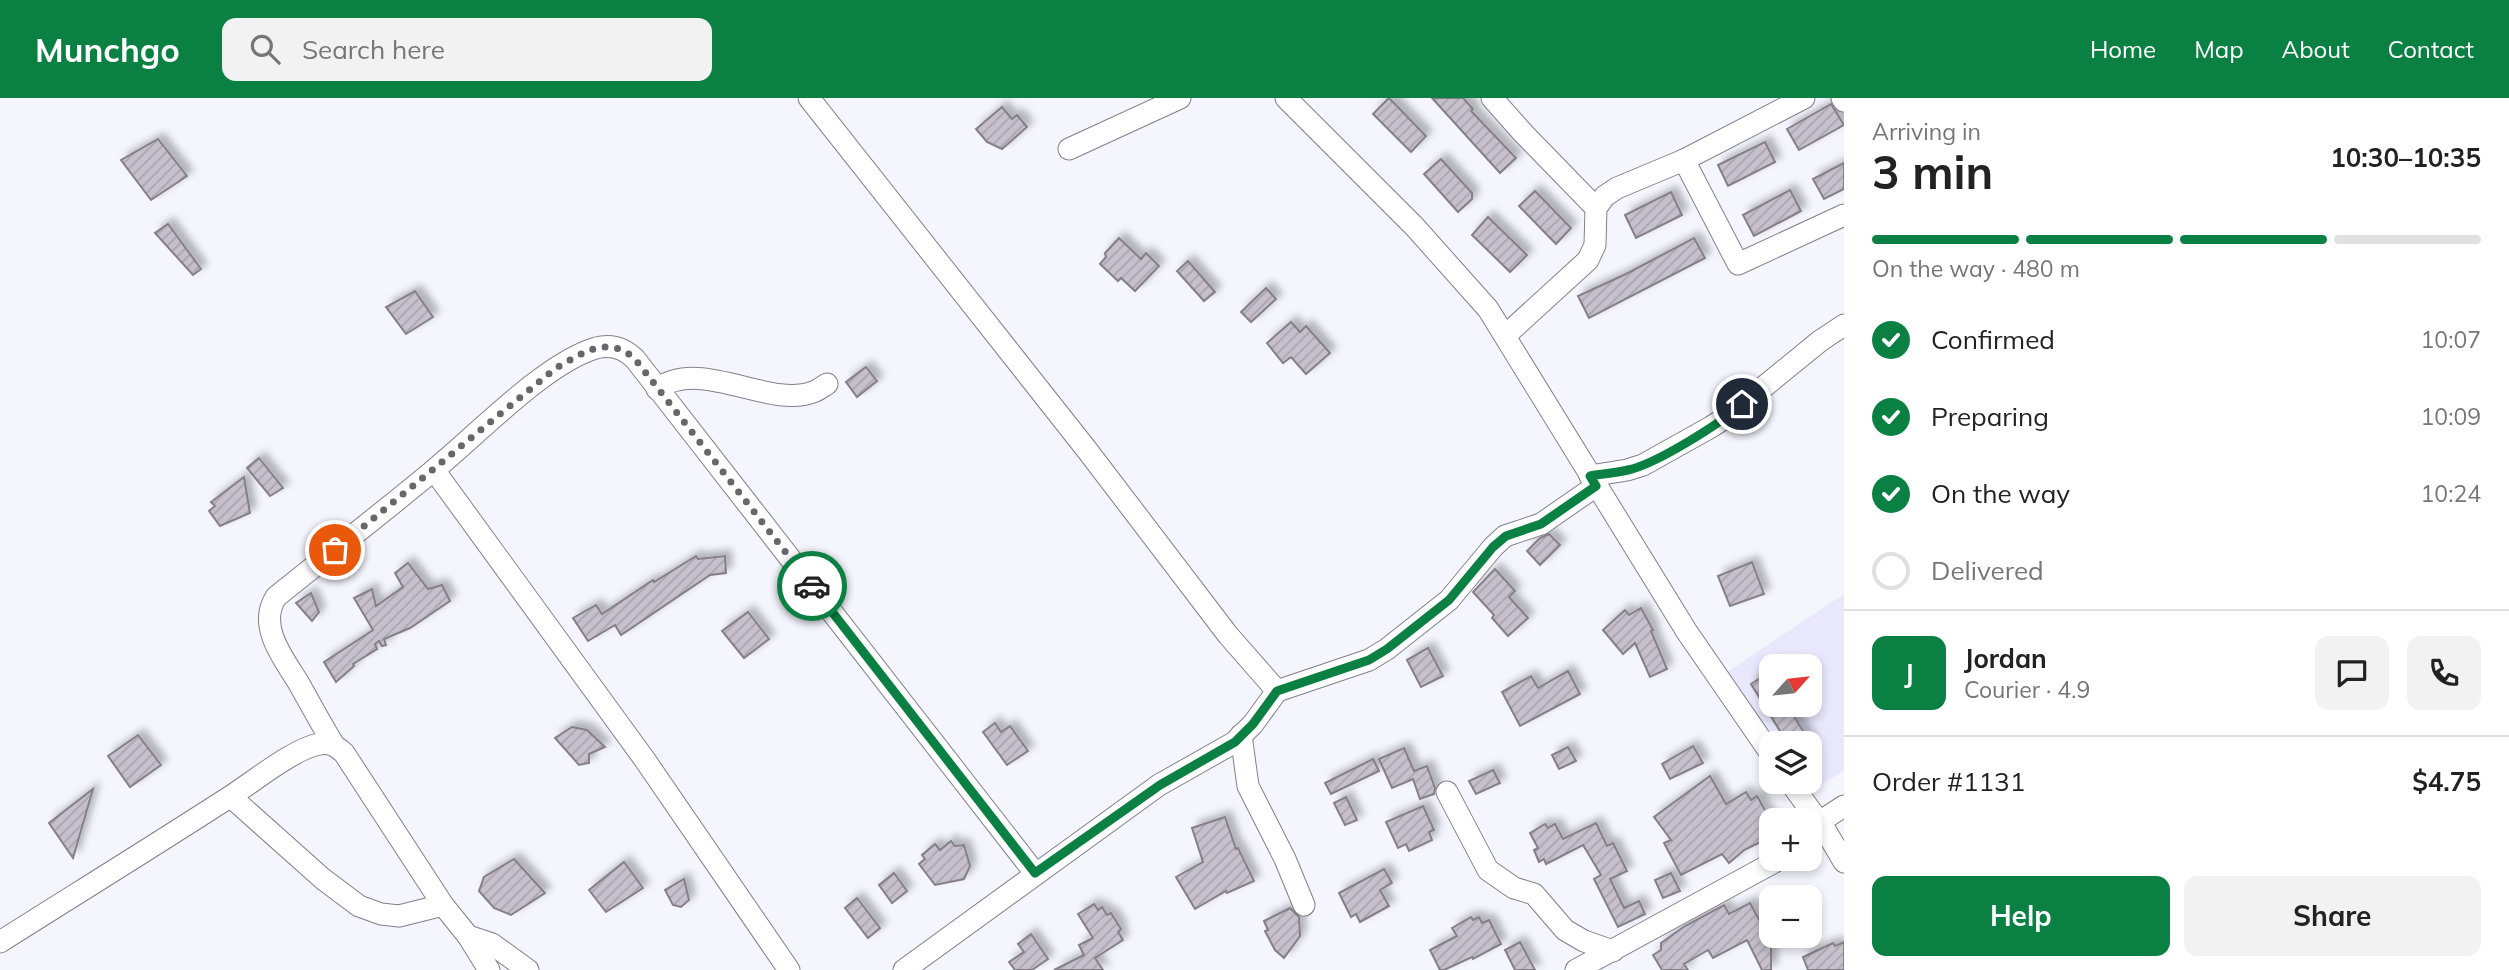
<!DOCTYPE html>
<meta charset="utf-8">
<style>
:root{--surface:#fff;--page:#f2f2f2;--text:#222;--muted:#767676;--line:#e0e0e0;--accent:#0b8043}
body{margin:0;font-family:Mulish,sans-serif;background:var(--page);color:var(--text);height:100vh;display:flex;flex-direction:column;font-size:26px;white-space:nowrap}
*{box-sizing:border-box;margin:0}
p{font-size:23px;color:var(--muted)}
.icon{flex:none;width:38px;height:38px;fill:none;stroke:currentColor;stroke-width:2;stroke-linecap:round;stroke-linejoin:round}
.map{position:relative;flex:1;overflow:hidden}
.side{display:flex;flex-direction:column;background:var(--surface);width:665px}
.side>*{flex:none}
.needle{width:46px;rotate:63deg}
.tools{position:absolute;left:1759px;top:556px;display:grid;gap:14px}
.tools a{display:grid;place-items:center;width:63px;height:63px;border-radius:14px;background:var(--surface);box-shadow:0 4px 10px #0003;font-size:35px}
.pin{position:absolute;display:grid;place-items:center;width:60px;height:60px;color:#fff;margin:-30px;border:4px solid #fff;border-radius:50%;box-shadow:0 2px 7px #0007}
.courier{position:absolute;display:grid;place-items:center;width:70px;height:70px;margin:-35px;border:5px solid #0b8043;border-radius:50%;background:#fff;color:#222;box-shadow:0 2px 9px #0007}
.headline em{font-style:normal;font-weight:700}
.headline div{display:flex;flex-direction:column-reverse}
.headline{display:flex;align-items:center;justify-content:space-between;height:119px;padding:0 28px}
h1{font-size:46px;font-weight:700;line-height:52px}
.bar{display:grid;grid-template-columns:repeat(4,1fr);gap:10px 7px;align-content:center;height:84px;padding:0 28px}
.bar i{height:9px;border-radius:5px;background:var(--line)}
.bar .selected{background:var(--accent)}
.bar p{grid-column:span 4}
.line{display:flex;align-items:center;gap:18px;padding:0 28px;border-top:2px solid var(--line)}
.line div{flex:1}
.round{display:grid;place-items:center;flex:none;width:74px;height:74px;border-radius:14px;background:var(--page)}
ol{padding:0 28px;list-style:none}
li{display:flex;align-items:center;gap:21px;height:77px}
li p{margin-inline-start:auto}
li .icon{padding:7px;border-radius:50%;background:var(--accent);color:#fff;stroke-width:4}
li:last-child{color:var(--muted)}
li i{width:38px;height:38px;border:4px solid var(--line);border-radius:50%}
.primary-button{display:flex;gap:14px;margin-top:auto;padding:14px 28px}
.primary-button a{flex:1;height:80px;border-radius:14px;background:var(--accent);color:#fff;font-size:28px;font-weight:700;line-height:80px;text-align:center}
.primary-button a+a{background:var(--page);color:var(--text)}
header{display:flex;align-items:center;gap:42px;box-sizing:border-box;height:98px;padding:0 35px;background:var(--accent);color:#fff}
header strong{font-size:33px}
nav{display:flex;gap:38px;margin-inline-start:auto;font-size:24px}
.search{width:490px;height:63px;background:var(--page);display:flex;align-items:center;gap:18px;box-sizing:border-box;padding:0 24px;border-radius:14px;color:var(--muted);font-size:26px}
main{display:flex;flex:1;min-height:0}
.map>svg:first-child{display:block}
</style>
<header>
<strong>Munchgo</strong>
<div class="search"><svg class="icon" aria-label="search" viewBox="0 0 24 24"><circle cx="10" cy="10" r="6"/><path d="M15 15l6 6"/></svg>Search here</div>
<nav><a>Home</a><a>Map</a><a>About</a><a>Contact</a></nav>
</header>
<main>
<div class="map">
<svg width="1844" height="872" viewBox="0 0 1844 872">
<defs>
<pattern id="building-hatch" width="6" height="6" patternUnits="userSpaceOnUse" patternTransform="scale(1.75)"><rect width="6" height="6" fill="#c5c0cb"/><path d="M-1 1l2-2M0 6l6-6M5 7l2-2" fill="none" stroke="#a9a4ae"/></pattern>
<filter id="shadow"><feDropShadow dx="6" dy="-6" stdDeviation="3.5" flood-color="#0004"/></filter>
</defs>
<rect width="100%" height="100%" fill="#f5f5fe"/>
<path fill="#e8e7fb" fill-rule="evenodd" d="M1844,496V672L1808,696L1800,684H1810V646H1775L1727,574ZM1771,569H1810V607H1771Z"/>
<g fill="url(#building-hatch)" stroke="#847f89" stroke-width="2" filter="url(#shadow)">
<path d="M1389,0L1426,38L1411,54L1373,16Z"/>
<path d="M1432,0H1463L1473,11L1471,13L1516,60L1500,75Z"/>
<path d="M1831,6L1844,27L1799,52L1787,31Z"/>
<path d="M1002,9L1012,21L1017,17L1027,29L1002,51L987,44L976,31Z"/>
<path d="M158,41L187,78L151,102L121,62Z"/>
<path d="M1765,44L1775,64L1728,88L1718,67Z"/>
<path d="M1441,61L1472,95V101L1458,114L1424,76Z"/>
<path d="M1844,65V91L1824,101L1813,81Z"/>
<path d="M1790,92L1801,113L1754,138L1743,117Z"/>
<path d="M1535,93L1571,130L1556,146L1519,108Z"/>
<path d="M1671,94L1682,117L1636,140L1625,117Z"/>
<path d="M1488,119L1527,157L1510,174L1472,137Z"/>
<path d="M168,126L201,171L193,177L155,135Z"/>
<path d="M1119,140L1141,161L1146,155L1159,168L1135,193L1121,180L1118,183L1100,166L1106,159L1105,155Z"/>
<path d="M1694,140L1705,160L1589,220L1578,198L1626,176Z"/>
<path d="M1188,163L1215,194L1204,203L1177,173Z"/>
<path d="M1266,190L1276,201L1251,224L1241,214Z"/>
<path d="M415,193L433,219L406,236L386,209Z"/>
<path d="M1291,224L1300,234L1306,228L1330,255L1306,276L1291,259L1283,265L1267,245Z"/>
<path d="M866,269L877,283L857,299L846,284Z"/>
<path d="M259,360L283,390L270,398L247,370Z"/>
<path d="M244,379L250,415L220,428L209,413L215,408L211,404Z"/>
<path d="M1549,436L1560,447L1540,467L1527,453L1540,440Z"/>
<path d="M696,458L698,461L725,458L726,475L710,477L621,537L615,527L588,543L573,520L596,507L602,516L653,482L654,484Z"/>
<path d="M1752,464L1764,496L1730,508L1718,478Z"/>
<path d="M408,465L428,491L442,487L450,503L410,530L384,541L386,547L382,548L379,543L375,546L377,551L353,566L354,568L336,584L324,564L373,532L354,500L372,491L376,508L403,489L395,475Z"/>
<path d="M1495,471L1515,493L1509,499L1528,520L1508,538L1492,520L1494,517L1473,494Z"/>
<path d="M311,495L319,514L312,523L296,505Z"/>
<path d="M1641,510L1653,532L1651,533L1667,571L1650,579L1635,545L1623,556L1603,532L1625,512L1629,517Z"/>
<path d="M748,514L769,541L744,560L722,533Z"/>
<path d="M1428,550L1443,578L1421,589L1407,562Z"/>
<path d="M1568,573L1580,596L1520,628L1502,594L1531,578L1538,590Z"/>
<path d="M1771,573V607H1787L1811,646H1788L1751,586Z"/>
<path d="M995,625L1001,634L1010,628L1028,653L1007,667L983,634Z"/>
<path d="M572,629L587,632L605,649L589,656V665L579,667L555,640Z"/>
<path d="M138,637L161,667L130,689L108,658Z"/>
<path d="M1693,648L1703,665L1670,681L1662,666Z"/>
<path d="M1568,649L1576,663L1559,671L1552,657Z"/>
<path d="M1404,650L1414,673L1427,668L1435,690L1434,696L1420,701L1413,681L1392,690L1379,661Z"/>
<path d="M1373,661L1379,673L1331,696L1325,685Z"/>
<path d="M1493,672L1500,685L1476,696L1469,683Z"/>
<path d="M1710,678L1726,706L1746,694L1751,702L1757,698L1771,723H1760L1769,740L1744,752L1729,765L1722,756L1681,777L1664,745L1671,742L1654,719Z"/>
<path d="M93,691L73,760L49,725Z"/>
<path d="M1346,699L1357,722L1345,727L1334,705Z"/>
<path d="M1423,708L1434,732L1429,734L1432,742L1409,753L1406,746L1398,750L1386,724Z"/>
<path d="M1225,719L1236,751L1238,750L1254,783L1227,795L1226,793L1195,811L1176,779L1203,764L1192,730Z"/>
<path d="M1596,725L1607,748L1613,745L1627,773L1610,781L1624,810L1639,803L1645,816L1618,829L1594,781L1601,777L1583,747L1546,766L1544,761L1539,764L1534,752L1538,750L1530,735L1545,726L1548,730L1555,726L1563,741Z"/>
<path d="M951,743L955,748L964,747L970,768L964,781L935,787L919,766L925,761L922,757L935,746L940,752Z"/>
<path d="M514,761L545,795L511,817L494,810L479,793L484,779Z"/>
<path d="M624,764L643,790L606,814L589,792Z"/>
<path d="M1384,771L1392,785L1380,792L1389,808L1360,824L1356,816L1351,819L1339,795Z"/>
<path d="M894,775L907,793L892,805L879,787Z"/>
<path d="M1671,775L1680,793L1663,800L1655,782Z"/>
<path d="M684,781L689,802L681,809L673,807L665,792Z"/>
<path d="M857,800L880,830L868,840L845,810Z"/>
<path d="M1750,805L1763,829L1771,825V872H1762L1747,842L1713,860L1708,852L1684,866L1688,872H1662L1653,857L1661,852V845L1685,828L1724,807L1729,816Z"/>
<path d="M1094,806L1098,812L1102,809L1107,817L1111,815L1121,831L1118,834L1123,842L1095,860L1103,872H1054L1084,857L1079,847L1093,840L1078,816Z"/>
<path d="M1290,810L1299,819L1300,838L1284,860L1275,852L1265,833L1268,832L1264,823Z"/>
<path d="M1471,819L1473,822L1479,819L1482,825L1489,822L1501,846L1473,861L1472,859L1444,872H1440L1430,852L1457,838L1452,830Z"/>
<path d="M1031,836L1048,861L1032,872H1015L1009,864L1024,854L1018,846Z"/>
<path d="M1520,844L1535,872H1515L1505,852Z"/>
<path d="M1844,844V872H1808L1803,859L1833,845L1835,848Z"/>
</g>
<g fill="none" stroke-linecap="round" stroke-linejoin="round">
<g stroke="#80808b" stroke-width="23">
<g id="minor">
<path d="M809,0L1087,352L1228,537L1277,593"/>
<path d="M1286,0L1414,128L1488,211L1687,534L1771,656"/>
<path d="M1492,0L1524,36L1596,110"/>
<path d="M1842,0L1844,3"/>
<path d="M1069,51L1180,0"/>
<path d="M1684,62L1738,166L1844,117"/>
<path d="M1506,237L1588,162L1595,147L1596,110L1605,98L1617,90L1684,62L1804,0"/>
<path d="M657,291C701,259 769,311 813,294C817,293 822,289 827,286"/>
<path d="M434,372L645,662L789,872"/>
<path d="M1590,378L1627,372L1643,367L1711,329L1728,318L1820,243L1844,227"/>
<path d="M1241,637L1248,688L1285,761L1304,807"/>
<path d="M334,647C321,626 310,605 298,584C284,561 257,528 276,499C328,457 382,415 434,372C477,337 545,265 596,250C611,246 624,250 635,261L1035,775"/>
<path d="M1790,684L1827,735L1844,764"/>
<path d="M1447,694L1488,772L1514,790L1534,796L1565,832L1584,843L1613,853"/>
<path d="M231,699L323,781L359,808L381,816L399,818L443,807"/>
<path d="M1818,725L1844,708"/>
<path d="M468,838L492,846L528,872"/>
<path d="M0,844C76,796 152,749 228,700C252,685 294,650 320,646C331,644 337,649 344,655L443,807L468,838L489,872"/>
<path d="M904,872L1159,687L1235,644L1253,626L1277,593L1369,562L1387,551L1449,502L1493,449L1505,438L1541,426L1596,388"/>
<path d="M1576,872L1780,761"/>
</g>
</g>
<use href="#minor" stroke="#fff" stroke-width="21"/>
</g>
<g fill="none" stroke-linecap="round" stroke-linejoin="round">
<path stroke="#66666c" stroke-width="7" stroke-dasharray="0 12.6" d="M335,452L556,270C583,255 607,236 635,261L812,488"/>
<path stroke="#0b8043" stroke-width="9" d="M812,488L1035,775L1160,687L1235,644L1253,626L1277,593L1369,562L1387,551L1449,502L1493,449L1506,438L1541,426L1596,388L1590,378C1602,376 1615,375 1628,372C1656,366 1720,326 1742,306"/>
</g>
</svg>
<div class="tools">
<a><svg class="needle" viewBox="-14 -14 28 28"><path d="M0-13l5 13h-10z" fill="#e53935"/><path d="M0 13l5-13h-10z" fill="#767676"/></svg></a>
<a><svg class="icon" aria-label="layers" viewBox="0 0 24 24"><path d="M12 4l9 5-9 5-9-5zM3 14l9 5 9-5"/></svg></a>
<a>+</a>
<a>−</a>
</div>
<div class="pin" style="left:335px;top:452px;background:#ea580c"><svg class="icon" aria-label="bag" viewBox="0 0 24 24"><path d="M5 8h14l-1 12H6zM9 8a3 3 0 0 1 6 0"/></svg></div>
<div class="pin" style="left:1742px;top:306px;background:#1f2937"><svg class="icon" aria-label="home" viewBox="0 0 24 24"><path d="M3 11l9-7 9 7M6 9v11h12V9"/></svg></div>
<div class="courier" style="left:812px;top:488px"><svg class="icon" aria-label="car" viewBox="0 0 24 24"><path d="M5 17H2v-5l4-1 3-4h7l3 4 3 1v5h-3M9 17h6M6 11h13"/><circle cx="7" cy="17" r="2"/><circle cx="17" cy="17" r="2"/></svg></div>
</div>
<section class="side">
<div class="headline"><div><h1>3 min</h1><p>Arriving in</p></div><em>10:30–10:35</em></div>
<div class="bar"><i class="selected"></i><i class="selected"></i><i class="selected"></i><i></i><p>On the way · 480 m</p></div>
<ol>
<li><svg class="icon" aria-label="check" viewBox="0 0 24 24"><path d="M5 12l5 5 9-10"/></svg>Confirmed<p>10:07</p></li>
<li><svg class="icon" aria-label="check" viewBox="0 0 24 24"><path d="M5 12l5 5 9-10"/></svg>Preparing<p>10:09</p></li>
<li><svg class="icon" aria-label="check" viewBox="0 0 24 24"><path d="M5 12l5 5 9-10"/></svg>On the way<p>10:24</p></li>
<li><i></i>Delivered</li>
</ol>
<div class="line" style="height:126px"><b class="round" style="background:var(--accent);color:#fff">J</b><div><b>Jordan</b><p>Courier · 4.9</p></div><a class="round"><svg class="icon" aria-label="chat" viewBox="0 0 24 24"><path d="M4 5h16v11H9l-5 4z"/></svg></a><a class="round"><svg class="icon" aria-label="phone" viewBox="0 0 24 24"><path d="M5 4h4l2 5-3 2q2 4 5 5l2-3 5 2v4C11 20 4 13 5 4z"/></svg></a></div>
<div class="line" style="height:91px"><div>Order #1131</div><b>$4.75</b></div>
<div class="primary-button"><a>Help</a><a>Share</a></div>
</section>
</main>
